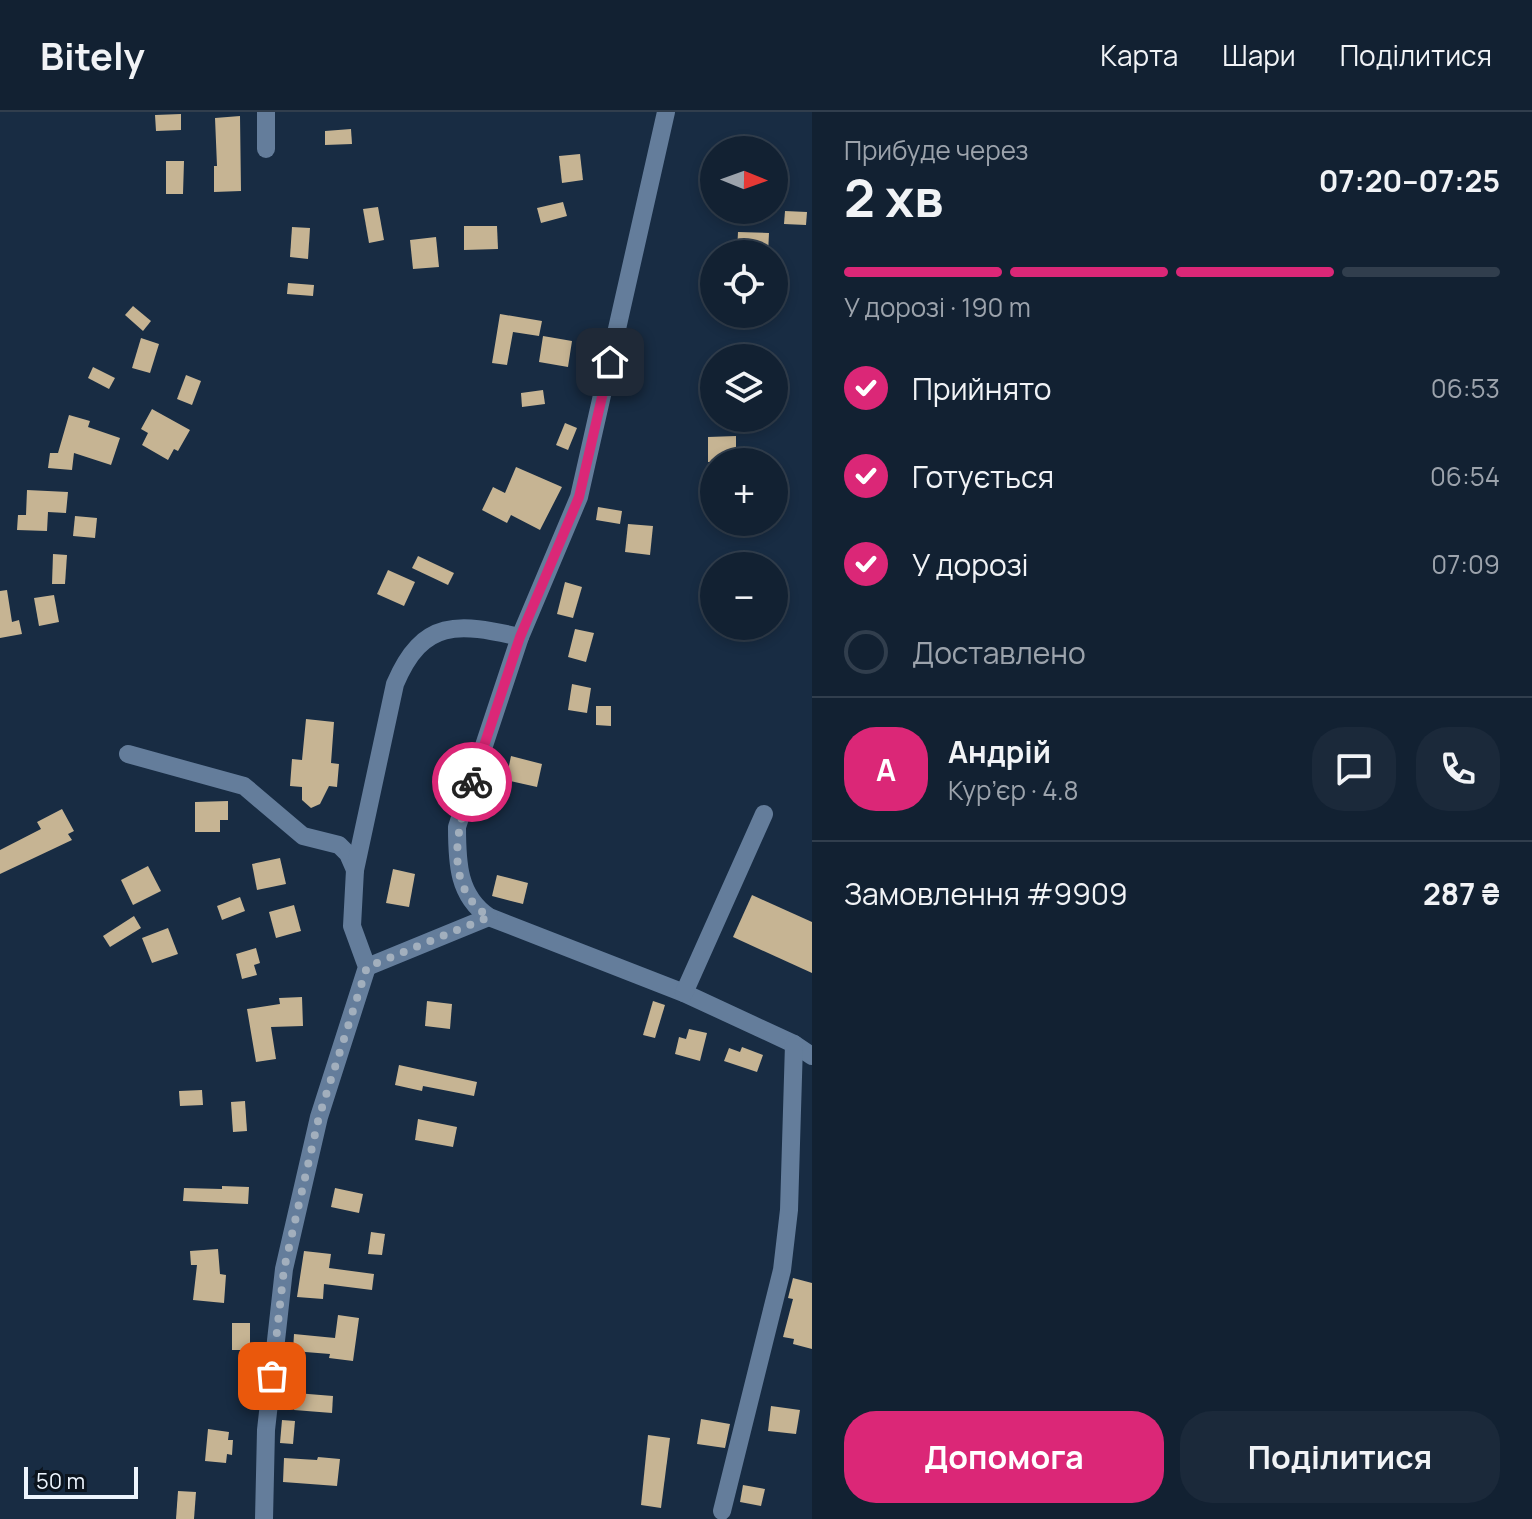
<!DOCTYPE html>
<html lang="uk">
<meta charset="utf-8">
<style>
:root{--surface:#122132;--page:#1b293a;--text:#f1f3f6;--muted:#9ca3ac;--line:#313e4d;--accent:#db2777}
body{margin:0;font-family:Manrope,sans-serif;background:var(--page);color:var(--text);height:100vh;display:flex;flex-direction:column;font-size:30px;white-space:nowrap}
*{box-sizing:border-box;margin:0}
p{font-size:26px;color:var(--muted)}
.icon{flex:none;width:44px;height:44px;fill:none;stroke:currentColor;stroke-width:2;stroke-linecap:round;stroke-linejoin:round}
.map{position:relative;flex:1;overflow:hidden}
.sheet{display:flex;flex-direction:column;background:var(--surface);width:720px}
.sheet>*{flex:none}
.needle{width:52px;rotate:91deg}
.buttons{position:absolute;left:700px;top:24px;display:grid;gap:16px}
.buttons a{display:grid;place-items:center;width:88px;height:88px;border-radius:50%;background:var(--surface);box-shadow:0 4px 12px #0003,0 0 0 2px var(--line);font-size:40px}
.scale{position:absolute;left:24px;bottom:20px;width:114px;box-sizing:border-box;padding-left:8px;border:4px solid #edf5fe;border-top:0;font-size:22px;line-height:28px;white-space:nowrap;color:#edf5fe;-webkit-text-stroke:6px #0b141e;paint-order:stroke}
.pin{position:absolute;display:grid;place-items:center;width:68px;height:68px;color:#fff;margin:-34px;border-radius:16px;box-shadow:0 4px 12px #0006}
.courier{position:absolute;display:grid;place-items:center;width:80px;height:80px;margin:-40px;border:6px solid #db2777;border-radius:50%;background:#fff;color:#222;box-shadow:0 2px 10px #0007}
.head em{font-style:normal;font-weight:700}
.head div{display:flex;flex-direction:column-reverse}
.head{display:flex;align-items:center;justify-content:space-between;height:136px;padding:0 32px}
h1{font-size:52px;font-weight:700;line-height:60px}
.bar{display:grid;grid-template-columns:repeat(4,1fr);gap:12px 8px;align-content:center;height:96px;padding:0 32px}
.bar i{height:10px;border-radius:6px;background:var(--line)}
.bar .active{background:var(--accent)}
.bar p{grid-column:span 4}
.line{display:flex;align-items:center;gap:20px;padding:0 32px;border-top:2px solid var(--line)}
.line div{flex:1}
.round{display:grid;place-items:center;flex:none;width:84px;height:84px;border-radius:32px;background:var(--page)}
ol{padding:0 32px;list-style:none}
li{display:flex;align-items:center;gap:24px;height:88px}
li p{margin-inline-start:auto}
li .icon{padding:8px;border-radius:50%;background:var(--accent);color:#fff;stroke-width:4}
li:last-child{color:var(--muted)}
li i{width:44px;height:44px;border:4px solid var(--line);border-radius:50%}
.primary-button{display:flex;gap:16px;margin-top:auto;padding:16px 32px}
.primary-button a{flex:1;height:92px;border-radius:32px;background:var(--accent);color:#fff;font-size:32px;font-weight:700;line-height:92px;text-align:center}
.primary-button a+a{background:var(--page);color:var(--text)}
header{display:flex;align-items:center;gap:48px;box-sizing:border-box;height:112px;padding:0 40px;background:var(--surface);border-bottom:2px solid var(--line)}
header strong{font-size:38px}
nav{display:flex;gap:44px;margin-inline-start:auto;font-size:28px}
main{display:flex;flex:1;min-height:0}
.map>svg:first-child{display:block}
</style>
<header>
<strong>Bitely</strong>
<nav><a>Карта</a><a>Шари</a><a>Поділитися</a></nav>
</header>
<main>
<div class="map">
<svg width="812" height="1407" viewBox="0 0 812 1407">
<rect width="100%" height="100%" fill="#182c43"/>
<g fill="#c6b493">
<path d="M181,2V18L156,19L155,3Z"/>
<path d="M240,4L241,79L214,80V54H217L215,6Z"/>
<path d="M351,17L352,32L325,33V19Z"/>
<path d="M580,42L583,68L562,71L559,44Z"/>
<path d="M166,49H184L183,82H166Z"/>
<path d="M563,90L567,104L541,111L537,96Z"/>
<path d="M378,95L384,128L369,131L363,97Z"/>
<path d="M785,99L807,100L806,113L784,112Z"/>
<path d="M464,114H497L498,137L464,138Z"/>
<path d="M292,115L310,116L308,147L290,145Z"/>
<path d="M738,120L769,121L768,142L737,141Z"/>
<path d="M436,125L439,155L413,157L410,128Z"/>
<path d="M288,171L314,173L313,184L287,182Z"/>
<path d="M133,194L151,209L143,219L125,203Z"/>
<path d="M500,202L542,209L539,224L513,220L507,253L492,251Z"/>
<path d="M543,224L572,229L568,255L539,250Z"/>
<path d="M141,226L159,232L150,261L132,256Z"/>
<path d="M93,255L115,266L109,277L88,266Z"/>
<path d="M186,263L201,269L192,293L177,287Z"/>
<path d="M543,278L545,292L522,295L521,281Z"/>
<path d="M152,297L190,318L178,339L174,337L168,348L142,333L148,321L141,317Z"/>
<path d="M69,303L90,309L88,315L120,326L111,353L74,341L72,358L48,356L50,341H58Z"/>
<path d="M565,311L577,316L568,338L556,333Z"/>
<path d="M736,324V350H708V325Z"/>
<path d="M516,355L562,375L540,418L511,403L507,411L482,398L493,375L505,381Z"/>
<path d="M27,378L68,380L66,401L48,400L47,419L17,418L18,403H26Z"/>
<path d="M598,395L622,399L620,412L596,408Z"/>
<path d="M75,404L97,406L95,426L73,424Z"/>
<path d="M628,412L653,414L650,443L625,440Z"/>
<path d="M53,442L67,443L65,472H52Z"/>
<path d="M418,444L454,461L448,473L412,456Z"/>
<path d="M388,458L415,470L404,494L377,482Z"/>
<path d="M565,470L582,475L573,506L557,502Z"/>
<path d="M7,478L12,510L19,508L22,522L0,526V479Z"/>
<path d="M54,483L59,510L39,514L34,486Z"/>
<path d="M575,517L594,521L586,550L568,545Z"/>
<path d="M572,572L591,576L587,601L568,598Z"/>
<path d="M596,594H611V614L596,613Z"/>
<path d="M306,607L334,610L331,651L339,652L337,675L329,674L320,692L311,696L302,688V675L290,674L292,647L302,648Z"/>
<path d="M511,644L542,652L537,675L506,668Z"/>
<path d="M228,689V708H220V720H195V690Z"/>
<path d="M62,697L74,719L68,722L72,728L0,762V738L41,717L37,710Z"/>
<path d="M280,746L286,772L257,778L252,752Z"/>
<path d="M148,754L161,779L133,793L121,768Z"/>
<path d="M393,757L415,762L409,795L386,791Z"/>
<path d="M497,763L528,771L523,792L492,784Z"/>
<path d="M752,783L812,810V861L733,825Z"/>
<path d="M240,785L245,799L222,808L217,794Z"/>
<path d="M294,793L301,819L276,826L269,800Z"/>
<path d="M134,804L141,816L110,835L103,824Z"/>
<path d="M168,816L178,842L152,851L142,826Z"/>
<path d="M256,836L260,851L254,853L257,863L242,867L236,842Z"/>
<path d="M302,885L303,914L271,915L276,947L256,950L247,897L280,892L279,886Z"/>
<path d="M427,889L452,892L450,917L425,914Z"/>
<path d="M653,889L665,893L655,926L643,923Z"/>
<path d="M689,917L707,921L700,949L675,942L679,925L686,927Z"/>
<path d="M742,935L763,943L757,960L724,949L729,936L740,940Z"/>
<path d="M399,953L477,970L474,984L423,974L422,979L395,973Z"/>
<path d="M202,978L203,993L180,994L179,979Z"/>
<path d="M245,989L247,1019L233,1020L231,990Z"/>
<path d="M418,1007L457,1015L453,1035L415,1028Z"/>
<path d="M222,1074L249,1075L248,1092L183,1089L184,1076L222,1077Z"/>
<path d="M335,1076L363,1082L359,1101L331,1095Z"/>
<path d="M371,1120L385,1122L382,1143L368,1142Z"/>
<path d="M218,1137L220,1162L226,1163L224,1191L193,1188L197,1153H191L190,1139Z"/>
<path d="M304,1139L331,1142L329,1156L374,1162L372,1178L324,1172L323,1187L297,1185Z"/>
<path d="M793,1166L812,1171V1237L793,1232L794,1227L783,1225L793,1187L788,1186Z"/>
<path d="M338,1203L359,1206L353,1249L329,1246L330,1242L293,1239L294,1222L335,1226Z"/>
<rect x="232" y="1211" width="18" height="27"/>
<path d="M296,1281L333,1284L332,1301L294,1298Z"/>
<path d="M771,1294L800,1298L796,1322L768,1319Z"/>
<path d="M701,1307L730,1312L725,1336L697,1332Z"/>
<path d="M282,1308L295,1309L293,1332L280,1331Z"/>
<path d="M208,1317L229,1320L228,1328H233L232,1343L227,1342L226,1351L205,1349Z"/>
<path d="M648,1323L670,1326L661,1396L641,1393Z"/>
<path d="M318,1345L340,1347L337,1374L283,1370L284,1346L317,1348Z"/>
<path d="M743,1373L765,1377L761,1394L740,1390Z"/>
<path d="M178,1379L196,1380L194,1407H176Z"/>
</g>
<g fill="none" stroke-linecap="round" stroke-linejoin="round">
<g stroke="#647d9b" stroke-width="18">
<path d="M266,0V37"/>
<path d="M666,0L579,385L520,525L457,715C457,751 458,784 489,805L684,881L794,932L812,944"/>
<path d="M128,642L244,674L303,724L339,733L348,742L355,758"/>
<path d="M367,855L489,805"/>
<path d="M684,881L764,702"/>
<path d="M722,1399L782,1158L789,1098L794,932"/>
<path d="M264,1407L266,1318L284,1157L319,1005L367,855L352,814L355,758L395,572C423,506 458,511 520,525"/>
</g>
</g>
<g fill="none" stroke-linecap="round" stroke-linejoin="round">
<path stroke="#a2afbd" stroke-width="8" stroke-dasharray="0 14.4" d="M272,1264L284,1157L319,1005L367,855L489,805C442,773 457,716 472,670"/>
<path stroke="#db2777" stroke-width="10" d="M472,670L520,525L579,385L610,250"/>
</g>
</svg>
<div class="buttons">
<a><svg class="needle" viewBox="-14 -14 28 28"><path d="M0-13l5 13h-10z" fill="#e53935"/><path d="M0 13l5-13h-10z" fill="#9ca3ac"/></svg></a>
<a><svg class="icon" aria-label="locate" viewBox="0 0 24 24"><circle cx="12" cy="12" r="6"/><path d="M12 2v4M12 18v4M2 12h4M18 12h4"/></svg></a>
<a><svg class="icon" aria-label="layers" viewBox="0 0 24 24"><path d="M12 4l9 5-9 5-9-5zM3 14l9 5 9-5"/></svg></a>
<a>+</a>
<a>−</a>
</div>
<div class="scale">50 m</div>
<div class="pin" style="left:272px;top:1264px;background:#ea580c"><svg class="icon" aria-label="bag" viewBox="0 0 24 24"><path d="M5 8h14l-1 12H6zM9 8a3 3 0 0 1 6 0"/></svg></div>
<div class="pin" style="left:610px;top:250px;background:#1f2937"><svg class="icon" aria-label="home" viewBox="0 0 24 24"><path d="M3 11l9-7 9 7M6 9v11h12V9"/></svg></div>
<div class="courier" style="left:472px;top:670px"><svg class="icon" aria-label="bike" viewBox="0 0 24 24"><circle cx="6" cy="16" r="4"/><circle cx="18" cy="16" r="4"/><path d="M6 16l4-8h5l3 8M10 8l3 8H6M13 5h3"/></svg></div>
</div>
<section class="sheet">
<div class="head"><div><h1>2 хв</h1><p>Прибуде через</p></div><em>07:20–07:25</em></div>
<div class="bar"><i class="active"></i><i class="active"></i><i class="active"></i><i></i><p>У дорозі · 190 m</p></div>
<ol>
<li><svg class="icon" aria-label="check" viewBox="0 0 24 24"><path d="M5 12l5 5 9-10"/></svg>Прийнято<p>06:53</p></li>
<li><svg class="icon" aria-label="check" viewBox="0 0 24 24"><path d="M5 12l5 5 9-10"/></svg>Готується<p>06:54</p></li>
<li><svg class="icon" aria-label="check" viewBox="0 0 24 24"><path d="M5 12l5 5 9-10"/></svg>У дорозі<p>07:09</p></li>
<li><i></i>Доставлено</li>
</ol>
<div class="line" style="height:144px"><b class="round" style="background:var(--accent);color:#fff">А</b><div><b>Андрій</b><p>Кур’єр · 4.8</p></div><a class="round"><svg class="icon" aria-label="chat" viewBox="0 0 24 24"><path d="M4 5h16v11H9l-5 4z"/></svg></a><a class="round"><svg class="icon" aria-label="phone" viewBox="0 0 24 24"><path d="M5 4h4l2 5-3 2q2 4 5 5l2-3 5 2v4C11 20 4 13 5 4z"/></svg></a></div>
<div class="line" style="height:104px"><div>Замовлення #9909</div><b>287 ₴</b></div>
<div class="primary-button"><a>Допомога</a><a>Поділитися</a></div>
</section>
</main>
